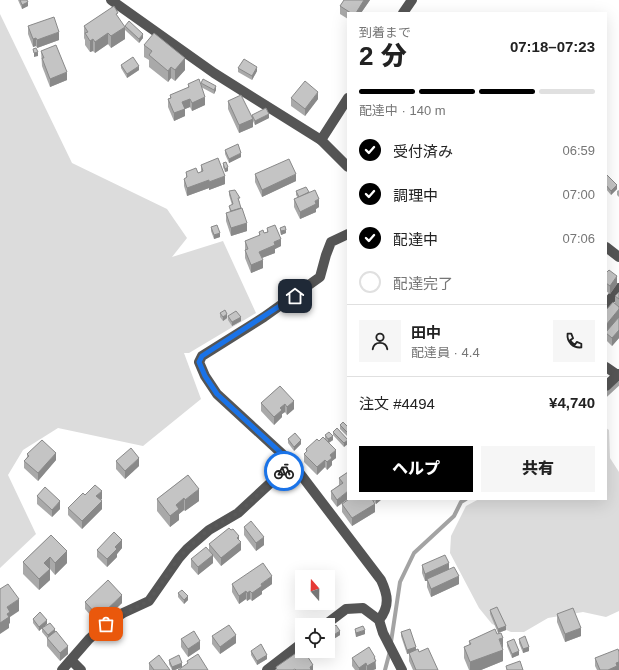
<!DOCTYPE html>
<html lang="ja">
<meta charset="utf-8">
<style>
:root{--surface:#fff;--page:#f6f6f6;--text:#222;--muted:#767676;--line:#e0e0e0;--accent:#000}
body{margin:0;font-family:Arial,"Noto Sans JP",sans-serif;background:var(--page);color:var(--text);height:100vh;display:flex;flex-direction:column;font-size:15px;white-space:nowrap}
*{box-sizing:border-box;margin:0}
p{font-size:13px;color:var(--muted)}
.icon{flex:none;width:22px;height:22px;fill:none;stroke:currentColor;stroke-width:2;stroke-linecap:round;stroke-linejoin:round}
.map{position:relative;flex:1;overflow:hidden}
.side{position:absolute;left:347px;top:12px;width:260px;height:488px;display:flex;flex-direction:column;background:var(--surface);border-radius:0px;box-shadow:0 4px 16px #0002}
.side>*{flex:none}
.needle{width:26px;rotate:340deg}
.tools{position:absolute;left:295px;top:570px;display:grid;gap:8px}
.tools a{display:grid;place-items:center;width:40px;height:40px;border-radius:0px;background:var(--surface);box-shadow:0 4px 16px #0002;font-size:20px}
.pin{position:absolute;display:grid;place-items:center;width:34px;height:34px;color:#fff;margin:-17px;border-radius:8px;box-shadow:0 2px 6px #0006}
.courier{position:absolute;display:grid;place-items:center;width:40px;height:40px;margin:-20px;border:3px solid #1a73e8;border-radius:50%;background:#fff;color:#222;box-shadow:0 1px 5px #0007}
.headline em{font-style:normal;font-weight:800}
.headline div{display:flex;flex-direction:column-reverse}
.headline{display:flex;align-items:center;justify-content:space-between;height:68px;padding:0 12px}
h1{font-size:26px;font-weight:800;line-height:30px}
.bar{display:grid;grid-template-columns:repeat(4,1fr);gap:6px 4px;align-content:center;height:48px;padding:0 12px}
.bar i{height:5px;border-radius:3px;background:var(--line)}
.bar .selected{background:var(--accent)}
.bar p{grid-column:span 4}
.line{display:flex;align-items:center;gap:10px;padding:0 12px;border-top:1px solid var(--line)}
.line div{flex:1}
.round{display:grid;place-items:center;flex:none;width:42px;height:42px;border-radius:0px;background:var(--page)}
ol{padding:0 12px;list-style:none}
li{display:flex;align-items:center;gap:12px;height:44px}
li p{margin-inline-start:auto}
li .icon{padding:4px;border-radius:50%;background:var(--accent);color:#fff;stroke-width:4}
li:last-child{color:var(--muted)}
li i{width:22px;height:22px;border:2px solid var(--line);border-radius:50%}
.primary-button{display:flex;gap:8px;margin-top:auto;padding:8px 12px}
.primary-button a{flex:1;height:46px;border-radius:0px;background:var(--accent);color:#fff;font-size:16px;font-weight:800;line-height:46px;text-align:center}
.primary-button a+a{background:var(--page);color:var(--text)}
.map>svg:first-child{display:block}
</style>
<div class="map">
<svg width="619" height="670" viewBox="0 0 619 670">
<rect width="100%" height="100%" fill="#fff"/>
<g fill="#dcdcdc">
<path d="M0,14L72,163L167,209L187,238L172,257L223,241L256,313L189,353H184L201,399L143,446L58,428L23,450L8,475L36,534L0,568Z"/>
<path d="M606,428L609,430L610,458L619,472V611L606,617L583,612L548,618L524,632H511L492,624L479,608L450,553L451,536L466,506L479,499H606Z"/>
</g>
<g fill="none" stroke-linecap="round" stroke-linejoin="round">
<g stroke="#a3a3a3" stroke-width="4">
<path d="M606,395L619,383"/>
<path d="M391,642L400,582L414,553L454,516L461,502L466,499"/>
<path d="M385,670L390,651"/>
</g>
<g stroke="#555" stroke-width="10">
<path d="M111,0L214,73L321,140L348,167"/>
<path d="M403,13L412,0"/>
<path d="M321,140L348,98"/>
<path d="M348,234L331,242L326,255L320,277L264,317L202,356L199,362L205,376L217,394L292,463L381,580C388,595 390,606 379,620"/>
<path d="M606,247L619,257"/>
<path d="M606,305L619,288"/>
<path d="M606,367L619,376"/>
<path d="M606,386L619,374"/>
<path d="M325,625L346,609L363,608L379,620L383,633L402,670"/>
<path d="M72,661L81,670"/>
<path d="M62,670L89,639L106,624L123,613L149,601L179,558L187,549L209,530L238,513L292,463"/>
<path d="M267,670L302,643"/>
</g>
</g>
<g fill="#a9a9a9">
<path d="M18,0H27L28,6L22,9Z"/>
<path d="M344,0H370L361,13H348V19L340,14V6Z"/>
<path d="M118,18L125,39L111,48L108,44L95,53L93,51L90,52L85,45V40L84,38V26Z"/>
<path d="M28,26L59,40L37,48L36,46L33,47L28,34Z"/>
<path d="M125,26L143,38L139,43L125,30Z"/>
<path d="M144,45L185,70L175,81L171,78L168,82L149,67V60L144,57Z"/>
<path d="M41,51L67,80L50,87L42,66Z"/>
<path d="M121,65L139,70L127,78L121,68Z"/>
<path d="M238,68L257,71L252,80L238,72Z"/>
<path d="M201,83L216,90L214,94L201,87L205,105L192,111L190,107L185,109V116L174,121L168,107V99L170,98V95L188,88V84L201,87Z"/>
<path d="M291,98L318,99L305,116L291,106Z"/>
<path d="M228,101L252,117V115L269,118L255,125L253,121V127L239,133L228,109Z"/>
<path d="M225,150L241,157L229,163L225,154Z"/>
<path d="M223,163L228,171L225,172L223,167Z"/>
<path d="M201,165L225,184L209,190V188L187,196L184,186V179L186,178V172L198,173L201,172Z"/>
<path d="M255,174L296,181L262,197L255,182Z"/>
<path d="M606,174L617,189L611,195L606,189Z"/>
<path d="M619,190V197L617,195V191Z"/>
<path d="M229,191L240,202H239L247,231L231,236L226,221V213L230,212L229,206L232,205L229,195Z"/>
<path d="M296,191L309,192L319,207L316,209V212L300,219L294,207V199L298,198L296,195Z"/>
<path d="M211,227L220,237L214,239L211,231Z"/>
<path d="M267,228L281,246L275,249V253L262,258L263,268L251,273L245,258V241L259,236V232L264,233L267,232Z"/>
<path d="M280,228L286,233L281,235L280,232Z"/>
<path d="M606,273L617,284L610,294L606,291V296Z"/>
<path d="M619,292V338L612,346L606,340V310L615,303V296Z"/>
<path d="M220,313L227,318L223,321L220,317Z"/>
<path d="M228,316L241,321L232,326L228,320Z"/>
<path d="M280,386L294,409L287,415L285,412L282,414V417L274,425L261,411V403Z"/>
<path d="M340,425L348,427V437L340,429Z"/>
<path d="M333,432L348,440L344,447L333,435Z"/>
<path d="M325,435L333,440L329,443L336,458L332,461V465L327,470L325,467L317,475L304,462V454L306,452V449L319,441L325,439Z"/>
<path d="M288,439L301,444L294,451L288,443Z"/>
<path d="M27,454L56,460L38,481L24,468V461L27,457Z"/>
<path d="M116,461L139,466L125,479L116,469Z"/>
<path d="M348,472L337,507L331,499V491L339,485V478Z"/>
<path d="M188,475L199,501L185,511L184,510L179,514V520L170,527L157,511V499Z"/>
<path d="M85,495L102,499L100,500L102,509L82,529L68,515V508Z"/>
<path d="M37,496L60,509L52,517L37,504Z"/>
<path d="M349,499H382L376,504L374,501V502L375,512L352,526L342,512V504Z"/>
<path d="M244,527L264,545L256,551L244,535Z"/>
<path d="M51,535L67,563L55,575L50,569V580L39,590L23,574V562Z"/>
<path d="M239,541L241,550L221,566L213,556V563L198,575L191,567V559L209,551V544Z"/>
<path d="M122,548L117,554V557L107,567L97,557V550Z"/>
<path d="M422,565L449,569L459,584L431,597L427,587V581H425L422,573Z"/>
<path d="M232,584H272L262,591V594L252,601L250,599L247,601L246,599L239,604L232,592Z"/>
<path d="M178,593L188,600L184,604L178,597Z"/>
<path d="M85,602L122,603L99,625L85,609Z"/>
<path d="M490,610L506,630L498,633L490,614Z"/>
<path d="M557,614L581,636L565,642L557,622Z"/>
<path d="M33,619L47,624L39,631L33,623Z"/>
<path d="M42,628L55,632L68,654L60,661L47,646V638L42,632Z"/>
<path d="M355,629L365,634L356,637L355,633Z"/>
<path d="M329,632L340,635L332,640L329,635Z"/>
<path d="M401,632L416,650L419,652L438,670H413L409,661V653L407,654L401,636Z"/>
<path d="M212,636L236,643L220,654L212,644Z"/>
<path d="M181,639L200,649L188,657L181,647Z"/>
<path d="M519,639L529,651L523,653L519,643Z"/>
<path d="M469,641L503,648V661L481,670H469L464,658V647L469,645Z"/>
<path d="M507,642L519,655L512,658L507,646Z"/>
<path d="M251,651L267,659L257,665L251,655Z"/>
<path d="M619,652V670H597L595,666V658Z"/>
<path d="M375,657L376,669L373,670H355L352,666V658Z"/>
<path d="M169,660L182,667L175,670H172L169,664Z"/>
<path d="M149,663L170,670H149Z"/>
</g>
<g fill="#898989">
<path d="M364,0H370L361,13H356Z"/>
<path d="M28,2V6L22,9V5Z"/>
<path d="M125,27V39L111,48V36Z"/>
<path d="M59,32V40L37,48V40Z"/>
<path d="M108,33V44L95,53V42Z"/>
<path d="M143,34V38L139,43V39Z"/>
<path d="M36,38V46L33,47V39Z"/>
<path d="M93,39V51L90,52V41Z"/>
<path d="M38,52V56L34,57V53Z"/>
<path d="M185,58V70L175,81V70Z"/>
<path d="M139,66V70L127,78V74Z"/>
<path d="M171,67V78L168,82V71Z"/>
<path d="M257,67V71L252,80V76Z"/>
<path d="M67,72V80L50,87V79Z"/>
<path d="M216,86V90L214,94V90Z"/>
<path d="M318,92V99L305,116V109Z"/>
<path d="M205,97V105L192,111V103Z"/>
<path d="M190,99V107L185,109V116L174,121V113L182,102Z"/>
<path d="M269,114V118L255,125V121Z"/>
<path d="M253,119V127L239,133V125Z"/>
<path d="M241,153V157L229,163V159Z"/>
<path d="M228,167V171L225,172V169Z"/>
<path d="M296,174V181L262,197V190Z"/>
<path d="M225,176V184L209,190V182Z"/>
<path d="M209,180V188L187,196V188Z"/>
<path d="M617,185V189L611,195V191Z"/>
<path d="M319,199V207L316,209V212L300,219V212L315,201Z"/>
<path d="M247,223V231L231,236V228Z"/>
<path d="M286,230V233L281,235V231Z"/>
<path d="M220,233V237L214,239V235Z"/>
<path d="M281,239V246L275,249V253L259,259V252L274,242Z"/>
<path d="M263,260V268L251,273V265Z"/>
<path d="M617,276V284L610,294V286Z"/>
<path d="M619,309V317L606,332V325Z"/>
<path d="M227,314V318L223,321V317Z"/>
<path d="M241,317V321L232,326V322Z"/>
<path d="M619,330V338L612,346V338Z"/>
<path d="M294,401V409L287,415V407Z"/>
<path d="M285,404V412L282,414V417L274,425V417L280,408Z"/>
<path d="M333,436V440L328,443V439Z"/>
<path d="M301,440V444L294,451V447Z"/>
<path d="M348,440V444L344,447V443Z"/>
<path d="M336,450V458L332,461V465L327,470V462L330,455Z"/>
<path d="M56,453V460L38,481V473Z"/>
<path d="M139,458V466L125,479V471Z"/>
<path d="M325,460V467L317,475V467Z"/>
<path d="M199,489V501L185,511V500Z"/>
<path d="M102,491V499L96,504V496Z"/>
<path d="M348,491V499L337,507V500Z"/>
<path d="M184,498V510L179,514V520L170,527V516L176,505Z"/>
<path d="M376,499H382L376,504Z"/>
<path d="M60,501V509L52,517V510Z"/>
<path d="M102,501V509L82,529V521Z"/>
<path d="M375,504V512L352,526V518Z"/>
<path d="M239,536V544L241,542V550L221,566V558L237,538Z"/>
<path d="M264,537V545L256,551V543Z"/>
<path d="M122,540V548L117,554V557L107,567V559L115,547Z"/>
<path d="M67,551V563L55,575V563Z"/>
<path d="M213,555V563L198,575V567Z"/>
<path d="M50,557V580L39,590V579L44,563Z"/>
<path d="M449,563V571L427,579V581H425V574Z"/>
<path d="M272,576V584L262,591V594L252,601V593L261,584Z"/>
<path d="M459,576V584L431,597V589Z"/>
<path d="M246,591V599L239,604V596Z"/>
<path d="M250,591V599L247,601V593Z"/>
<path d="M122,595V603L99,625V617Z"/>
<path d="M188,596V600L184,604V600Z"/>
<path d="M19,599V611L10,617V623L9,624V628L0,634V623L7,607Z"/>
<path d="M47,620V624L39,631V627Z"/>
<path d="M506,626V630L498,633V629Z"/>
<path d="M581,628V636L565,642V634Z"/>
<path d="M55,629V633L48,639V635Z"/>
<path d="M365,630V634L356,637V633Z"/>
<path d="M340,631V635L332,640V636Z"/>
<path d="M236,635V643L220,654V647Z"/>
<path d="M503,638V649L499,639Z"/>
<path d="M200,641V649L188,657V649Z"/>
<path d="M68,646V654L60,661V653Z"/>
<path d="M416,647V651L407,654V650Z"/>
<path d="M529,647V651L523,653V649Z"/>
<path d="M503,650V661L481,670H470V662Z"/>
<path d="M519,651V655L512,658V654Z"/>
<path d="M267,655V659L257,665V661Z"/>
<path d="M375,657L376,669L373,670H367V666L374,658Z"/>
<path d="M619,662V670H608L616,663Z"/>
<path d="M182,663V667L175,670H172V667Z"/>
<path d="M366,663V670H359V668Z"/>
<path d="M313,665V670H310V667Z"/>
</g>
<g fill="#c4c4c4" stroke="#898989">
<path d="M20,0H27L28,2L22,5Z"/>
<path d="M344,0H364L356,13H351L340,6Z"/>
<path d="M114,6L118,13L116,14L125,27L111,36L108,33L95,42L93,39L90,41L85,33L88,32L84,26Z"/>
<path d="M54,17L59,32L37,40L36,38L33,39L28,26Z"/>
<path d="M129,21L143,34L139,39L125,26Z"/>
<path d="M154,33L185,58L175,70L171,67L168,71L149,55L152,51L144,45Z"/>
<path d="M56,45L67,72L50,79L42,58H44L41,51Z"/>
<path d="M36,48L38,52L34,53L33,49Z"/>
<path d="M133,57L139,66L127,74L121,65Z"/>
<path d="M244,59L257,67L252,76L238,68Z"/>
<path d="M199,79L205,97L192,103L190,99L182,102L185,109L174,113L168,99L171,98L170,95L189,87L188,84Z"/>
<path d="M203,79L216,86L214,90L201,83Z"/>
<path d="M305,81L318,92L305,109L291,98Z"/>
<path d="M241,95L253,119L239,125L228,101Z"/>
<path d="M266,108L269,114L255,121L252,115Z"/>
<path d="M238,144L241,153L229,159L225,150Z"/>
<path d="M218,158L225,176L209,182V180L187,188L184,179L187,177L186,172L196,168L198,173L203,171L201,165Z"/>
<path d="M289,159L296,174L262,190L255,174Z"/>
<path d="M226,162L228,167L225,169L223,163Z"/>
<path d="M606,174L617,185L611,191L606,185Z"/>
<path d="M306,187L309,192L299,197L296,191Z"/>
<path d="M235,190L240,198H238L241,208L231,211L229,206L233,204L229,191Z"/>
<path d="M315,190L319,199L315,201L316,204L300,212L294,199Z"/>
<path d="M242,208L247,223L231,228L226,213Z"/>
<path d="M217,225L220,233L214,235L211,227Z"/>
<path d="M275,225L281,239L274,242L275,245L259,252L263,260L251,265L245,250L248,249L245,241L260,235L259,232L263,230L264,233L268,232L267,228Z"/>
<path d="M285,226L286,230L281,231L280,228Z"/>
<path d="M609,270L617,276L610,286L606,283V273Z"/>
<path d="M619,292V299L615,296Z"/>
<path d="M613,302L619,307V309L606,325V310Z"/>
<path d="M225,310L227,314L223,317L220,313Z"/>
<path d="M236,311L241,317L232,322L228,316Z"/>
<path d="M619,317V330L612,338L606,333V332Z"/>
<path d="M280,386L294,401L287,407L285,404L280,408L282,410L274,417L261,403Z"/>
<path d="M343,422L348,427V433L340,425Z"/>
<path d="M337,428L348,440L344,443L333,432Z"/>
<path d="M329,432L333,436L328,439L325,435Z"/>
<path d="M295,433L301,440L294,447L288,439Z"/>
<path d="M323,437L336,450L330,455L332,458L327,462L325,460L317,467L304,454L307,451L306,449L317,439L319,441Z"/>
<path d="M42,440L56,453L38,473L24,461L29,456L27,454Z"/>
<path d="M131,448L139,458L125,471L116,461Z"/>
<path d="M348,472V491L337,500L331,491L343,483L339,478Z"/>
<path d="M188,475L199,489L185,500L184,498L176,505L179,509L170,516L157,499Z"/>
<path d="M95,485L102,491L96,496L102,501L82,521L68,508L83,493L85,495Z"/>
<path d="M45,487L60,501L52,510L37,496Z"/>
<path d="M349,499H372L375,504L352,518L342,504Z"/>
<path d="M251,521L264,537L256,543L244,527Z"/>
<path d="M229,528L231,530L233,529L239,536L237,538L241,542L221,558L209,544Z"/>
<path d="M114,532L122,540L115,547L117,549L107,559L97,550Z"/>
<path d="M51,535L67,551L55,563L50,557L44,563L50,569L39,579L23,562Z"/>
<path d="M206,547L213,555L198,567L191,559Z"/>
<path d="M445,555L449,563L425,574L422,565Z"/>
<path d="M263,563L272,576L261,584L262,586L252,593L250,591L247,593L246,591L239,596L232,584Z"/>
<path d="M454,567L459,576L431,589L427,579Z"/>
<path d="M108,580L122,595L99,617L85,602Z"/>
<path d="M8,584L19,599L7,607L10,612L7,614L9,617L0,623V589Z"/>
<path d="M182,590L188,596L184,600L178,593Z"/>
<path d="M497,607L506,626L498,629L490,610Z"/>
<path d="M573,608L581,628L565,634L557,614Z"/>
<path d="M40,612L47,620L39,627L33,619Z"/>
<path d="M50,623L55,629L48,635L42,628Z"/>
<path d="M229,625L236,635L220,647L212,636Z"/>
<path d="M336,625L340,631L332,636L329,632Z"/>
<path d="M363,626L365,630L356,633L355,629Z"/>
<path d="M410,629L416,647L407,650L401,632Z"/>
<path d="M495,629L497,634L501,633L503,638L499,639L503,650L470,662L464,647L471,644L469,641Z"/>
<path d="M56,631L68,646L60,653L47,638Z"/>
<path d="M194,631L200,641L188,649L181,639Z"/>
<path d="M525,636L529,647L523,649L519,639Z"/>
<path d="M514,639L519,651L512,654L507,642Z"/>
<path d="M261,644L267,655L257,661L251,651Z"/>
<path d="M369,647L375,657L374,658L376,661L367,666L366,663L359,668L352,658Z"/>
<path d="M428,648L438,670H416L409,653L418,649L419,652Z"/>
<path d="M302,649V651H304L313,665L310,667L311,670H296L295,669L293,670H277L276,667Z"/>
<path d="M618,649L619,652V662L616,663L617,666L608,670H600L595,658Z"/>
<path d="M198,654L208,670H178L188,663L187,661Z"/>
<path d="M159,655L170,670H154L149,663Z"/>
<path d="M179,655L182,663L172,667L169,660Z"/>
<path d="M520,661L523,670H507L506,666Z"/>
</g>
<g fill="none" stroke-linecap="round" stroke-linejoin="round">
<path stroke="#595959" stroke-width="4" stroke-dasharray="0 7.2" d="M106,624L123,613L149,601L179,558L187,549L208,530L238,513L284,471"/>
<path stroke="#1a73e8" stroke-width="5" d="M284,471L292,463L217,394L205,376L199,362L202,356L295,296"/>
</g>
</svg>
<div class="tools">
<a><svg class="needle" viewBox="-14 -14 28 28"><path d="M0-13l5 13h-10z" fill="#e53935"/><path d="M0 13l5-13h-10z" fill="#767676"/></svg></a>
<a><svg class="icon" aria-label="locate" viewBox="0 0 24 24"><circle cx="12" cy="12" r="6"/><path d="M12 2v4M12 18v4M2 12h4M18 12h4"/></svg></a>
</div>
<div class="pin" style="left:106px;top:624px;background:#ea580c"><svg class="icon" aria-label="bag" viewBox="0 0 24 24"><path d="M5 8h14l-1 12H6zM9 8a3 3 0 0 1 6 0"/></svg></div>
<div class="pin" style="left:295px;top:296px;background:#1f2937"><svg class="icon" aria-label="home" viewBox="0 0 24 24"><path d="M3 11l9-7 9 7M6 9v11h12V9"/></svg></div>
<div class="courier" style="left:284px;top:471px"><svg class="icon" aria-label="bike" viewBox="0 0 24 24"><circle cx="6" cy="16" r="4"/><circle cx="18" cy="16" r="4"/><path d="M6 16l4-8h5l3 8M10 8l3 8H6M13 5h3"/></svg></div>
<section class="side">
<div class="headline"><div><h1>2 分</h1><p>到着まで</p></div><em>07:18–07:23</em></div>
<div class="bar"><i class="selected"></i><i class="selected"></i><i class="selected"></i><i></i><p>配達中 · 140 m</p></div>
<ol>
<li><svg class="icon" aria-label="check" viewBox="0 0 24 24"><path d="M5 12l5 5 9-10"/></svg>受付済み<p>06:59</p></li>
<li><svg class="icon" aria-label="check" viewBox="0 0 24 24"><path d="M5 12l5 5 9-10"/></svg>調理中<p>07:00</p></li>
<li><svg class="icon" aria-label="check" viewBox="0 0 24 24"><path d="M5 12l5 5 9-10"/></svg>配達中<p>07:06</p></li>
<li><i></i>配達完了</li>
</ol>
<div class="line" style="height:72px"><a class="round"><svg class="icon" aria-label="person" viewBox="0 0 24 24"><circle cx="12" cy="8" r="4"/><path d="M4 21q1-7 8-7t8 7"/></svg></a><div><b>田中</b><p>配達員 · 4.4</p></div><a class="round"><svg class="icon" aria-label="phone" viewBox="0 0 24 24"><path d="M5 4h4l2 5-3 2q2 4 5 5l2-3 5 2v4C11 20 4 13 5 4z"/></svg></a></div>
<div class="line" style="height:52px"><div>注文 #4494</div><b>¥4,740</b></div>
<div class="primary-button"><a>ヘルプ</a><a>共有</a></div>
</section>
</div>
